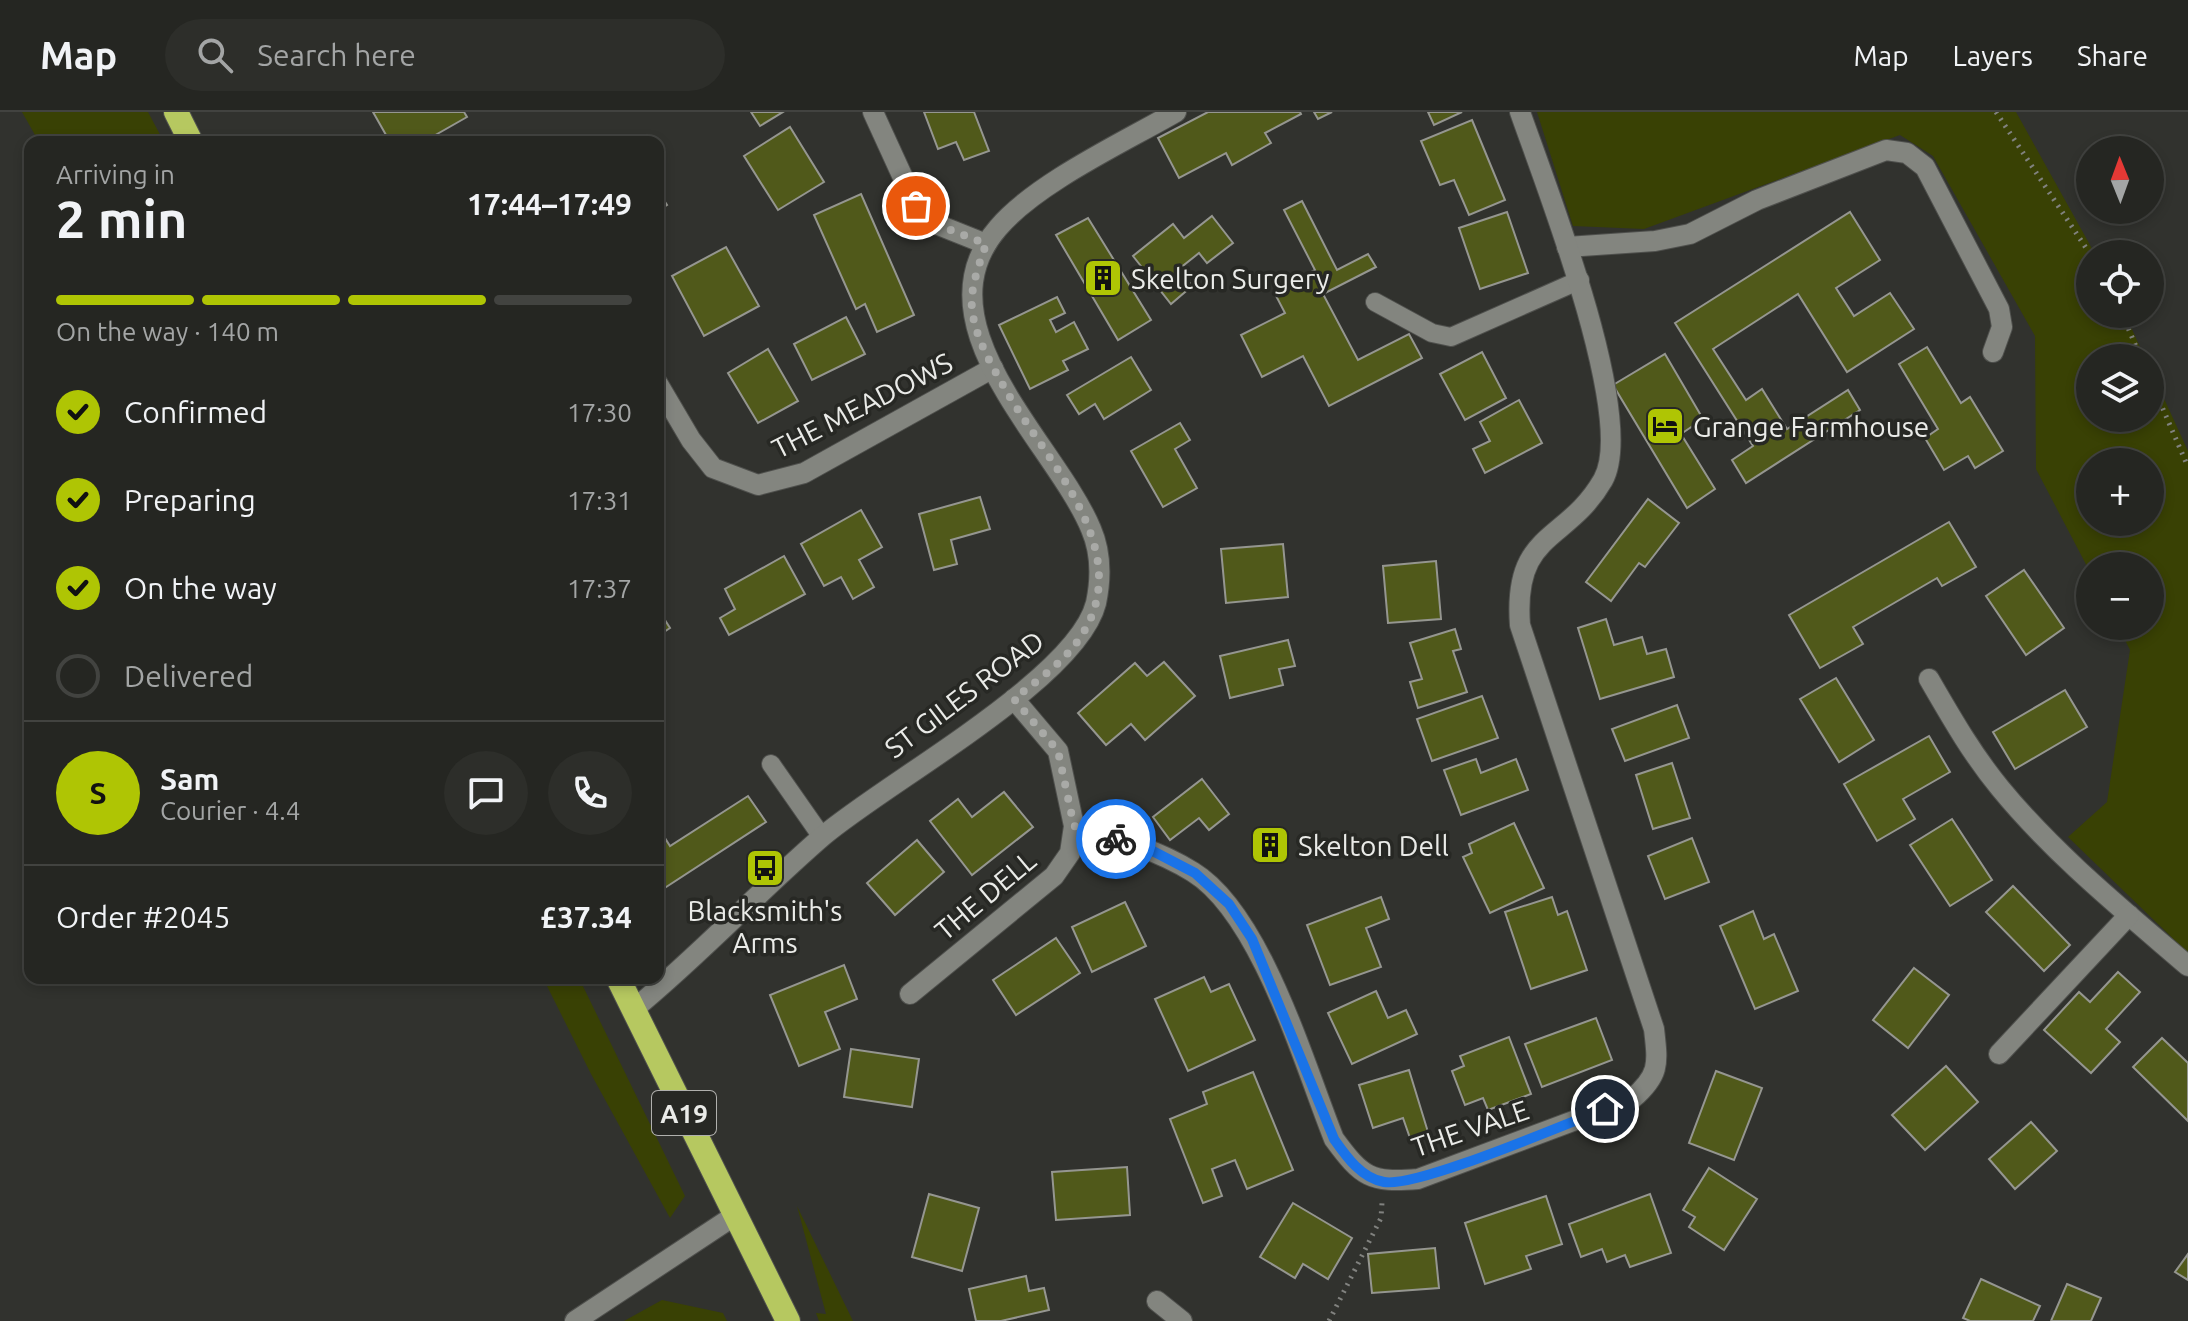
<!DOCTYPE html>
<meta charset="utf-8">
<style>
:root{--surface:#252622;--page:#2d2e2a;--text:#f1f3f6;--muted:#a3a5a5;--line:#424340;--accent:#afc504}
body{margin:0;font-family:Ubuntu,sans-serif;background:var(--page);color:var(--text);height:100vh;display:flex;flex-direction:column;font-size:30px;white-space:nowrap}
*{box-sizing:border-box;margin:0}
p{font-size:26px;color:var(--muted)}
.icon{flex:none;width:44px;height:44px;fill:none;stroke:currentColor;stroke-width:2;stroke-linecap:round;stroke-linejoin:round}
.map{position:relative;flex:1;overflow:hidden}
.sheet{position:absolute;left:24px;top:24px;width:640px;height:848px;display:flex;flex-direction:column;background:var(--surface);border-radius:16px;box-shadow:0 4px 12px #0003,0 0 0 2px var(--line)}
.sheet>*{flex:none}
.needle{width:52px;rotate:359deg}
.fabs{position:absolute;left:2076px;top:24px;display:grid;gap:16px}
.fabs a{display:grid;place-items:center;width:88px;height:88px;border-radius:50%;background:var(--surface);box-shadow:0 4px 12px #0003,0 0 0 2px var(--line);font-size:40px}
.pin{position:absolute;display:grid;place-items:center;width:68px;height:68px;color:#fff;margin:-34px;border:4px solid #fff;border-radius:50%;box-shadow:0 2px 8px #0007}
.courier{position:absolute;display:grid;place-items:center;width:80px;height:80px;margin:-40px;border:6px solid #1a73e8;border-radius:50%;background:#fff;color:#222;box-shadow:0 2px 10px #0007}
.headline em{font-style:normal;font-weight:700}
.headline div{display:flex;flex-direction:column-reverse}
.headline{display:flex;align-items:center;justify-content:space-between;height:136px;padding:0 32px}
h1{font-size:52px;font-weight:700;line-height:60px}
.bar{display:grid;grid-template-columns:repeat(4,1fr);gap:12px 8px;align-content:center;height:96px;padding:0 32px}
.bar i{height:10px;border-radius:6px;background:var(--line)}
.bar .current{background:var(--accent)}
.bar p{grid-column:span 4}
.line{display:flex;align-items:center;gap:20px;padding:0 32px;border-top:2px solid var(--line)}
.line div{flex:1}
.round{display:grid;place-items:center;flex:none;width:84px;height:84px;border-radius:42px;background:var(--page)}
ol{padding:0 32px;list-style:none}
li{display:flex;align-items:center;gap:24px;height:88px}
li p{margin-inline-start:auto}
li .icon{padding:8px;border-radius:50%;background:var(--accent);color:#111;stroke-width:4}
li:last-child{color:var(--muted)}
li i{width:44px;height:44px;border:4px solid var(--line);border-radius:50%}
header{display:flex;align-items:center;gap:48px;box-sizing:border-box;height:112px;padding:0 40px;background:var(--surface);border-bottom:2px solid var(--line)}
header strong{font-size:38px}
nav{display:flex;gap:44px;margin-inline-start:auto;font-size:28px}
.search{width:560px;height:72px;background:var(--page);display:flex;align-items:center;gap:20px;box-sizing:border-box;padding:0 28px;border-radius:44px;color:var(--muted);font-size:30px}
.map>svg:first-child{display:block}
</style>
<header>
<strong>Map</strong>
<div class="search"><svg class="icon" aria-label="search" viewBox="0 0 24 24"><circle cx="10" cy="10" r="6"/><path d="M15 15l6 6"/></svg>Search here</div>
<nav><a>Map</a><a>Layers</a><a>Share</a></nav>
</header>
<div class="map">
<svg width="2188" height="1209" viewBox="0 0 2188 1209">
<rect width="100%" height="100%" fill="#31322e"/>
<g fill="#394104" fill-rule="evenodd">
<path d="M22,0H148L164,30H39Z"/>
<path d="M1537,0H2016L2095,142H2090V202H2125L2145,246H2090V306H2150V256L2188,339V841L2068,725L2107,690L2130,538L2118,514H2150V454H2090V460L2036,357L2035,224L1933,44L1900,23L1644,117L1573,114ZM2090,350H2150V410H2090Z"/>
<path d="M543,866H579L685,1084L670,1106L591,962Z"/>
<path d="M797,1094L853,1209H819L816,1201L826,1202Z"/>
<path d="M662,1188L723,1201L727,1209H624Z"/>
</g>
<g fill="#50591a" stroke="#959690" stroke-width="2">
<path d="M373,0H464L467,5L423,30H390Z"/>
<path d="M751,0H783L760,14Z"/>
<path d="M924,0H974L989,39L964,48L956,30L938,37Z"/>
<path d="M1208,0H1300L1301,2L1265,21L1271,31L1232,53L1226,41L1179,66L1158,26Z"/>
<path d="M1314,0H1332L1318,7Z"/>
<path d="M1428,0H1462L1434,13Z"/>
<path d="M1472,8L1505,88L1469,103L1454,68L1440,73L1421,29Z"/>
<path d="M790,15L824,70L778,98L744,44Z"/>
<path d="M658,79L667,93L658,99Z"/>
<path d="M861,82L914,203L877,220L865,192L856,197L814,103Z"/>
<path d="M1302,89L1337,158L1368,142L1376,155L1323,182L1358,248L1409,222L1422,246L1329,294L1303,244L1262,265L1241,223L1285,201L1274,180L1315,158L1284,98Z"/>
<path d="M1507,100L1528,161L1480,177L1459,116Z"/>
<path d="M1850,100L1880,148L1836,176L1854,204L1890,181L1914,217L1847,260L1798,182L1713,237L1746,288L1762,277L1787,317L1848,278L1860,298L1746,371L1732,348L1753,334L1675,211Z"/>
<path d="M1212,104L1233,131L1207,151L1199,141L1179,157L1192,174L1171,192L1133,144L1173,112L1184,126Z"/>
<path d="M1088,106L1151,208L1118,228L1056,123Z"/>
<path d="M726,135L759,194L704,224L672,164Z"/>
<path d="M1057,185L1065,201L1050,208L1056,220L1074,210L1088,237L1063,249L1068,258L1030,277L999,213Z"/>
<path d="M846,205L865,242L812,268L794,232Z"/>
<path d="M1927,235L1961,291L1970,285L2003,339L1975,356L1968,344L1944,358L1925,326L1938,317L1899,252Z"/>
<path d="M768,237L798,289L758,311L728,261Z"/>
<path d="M1482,240L1506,286L1465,308L1440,262Z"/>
<path d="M1665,242L1703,307L1681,322L1715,377L1687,396L1613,273Z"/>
<path d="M1131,245L1151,278L1104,307L1095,292L1079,302L1067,283Z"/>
<path d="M1519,288L1542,331L1485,361L1473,337L1490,329L1480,310Z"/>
<path d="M1180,311L1190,328L1175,337L1197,376L1163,395L1131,339Z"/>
<path d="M980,385L990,417L951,428L957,452L934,458L919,402Z"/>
<path d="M1648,387L1679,411L1645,455L1639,451L1611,489L1586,470Z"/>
<path d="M861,398L882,435L859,448L874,475L853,487L841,465L824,474L801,432Z"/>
<path d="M1949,410L1976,455L1942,474L1937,466L1853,515L1863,532L1820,556L1789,503Z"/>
<path d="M1283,432L1288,485L1226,491L1221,437Z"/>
<path d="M784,444L805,482L729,523L720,506L735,497L725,477Z"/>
<path d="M1436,449L1441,507L1388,511L1383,454Z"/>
<path d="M2024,458L2064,516L2026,543L1986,484Z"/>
<path d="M658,497L670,516L658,524Z"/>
<path d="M1606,507L1614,533L1642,525L1647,542L1666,537L1674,565L1600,587L1578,516Z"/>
<path d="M1455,517L1461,537L1453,539L1467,580L1418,596L1410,570L1422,567L1410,531Z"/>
<path d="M1288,528L1295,554L1279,557L1283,573L1230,586L1220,544Z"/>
<path d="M1164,550L1195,584L1145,628L1131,612L1106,633L1078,601L1135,551L1147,564Z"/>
<path d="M1836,566L1874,628L1839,650L1800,587Z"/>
<path d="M2065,578L2087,615L2015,657L1993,620Z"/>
<path d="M1482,584L1498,626L1432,649L1417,607Z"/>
<path d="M1677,593L1689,626L1625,649L1612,617Z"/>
<path d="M1929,624L1950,660L1903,687L1915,707L1877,729L1844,672Z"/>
<path d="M1476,647L1481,661L1516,647L1528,678L1461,703L1444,658Z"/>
<path d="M1672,651L1690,706L1653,717L1636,663Z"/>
<path d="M1202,667L1229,702L1209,718L1199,706L1170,728L1153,705Z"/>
<path d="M1004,680L1033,715L972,763L930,709L958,687L972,705Z"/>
<path d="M748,684L766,710L660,779L658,715L670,734Z"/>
<path d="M1952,707L1992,768L1950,794L1910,733Z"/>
<path d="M1514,711L1544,776L1490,801L1463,745L1472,741L1469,732Z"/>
<path d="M1274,717L1284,741L1267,748L1257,724Z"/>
<path d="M1692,726L1709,770L1665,787L1648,744Z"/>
<path d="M917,728L944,760L895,803L867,771Z"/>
<path d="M2013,774L2070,833L2044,859L1986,800Z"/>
<path d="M1381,785L1389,807L1366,816L1381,855L1330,873L1307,813Z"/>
<path d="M1552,785L1558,803L1567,799L1587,858L1531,877L1505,800Z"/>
<path d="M1125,790L1146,834L1092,860L1072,815Z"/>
<path d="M1753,799L1764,827L1774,822L1798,879L1755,897L1720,814Z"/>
<path d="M1056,826L1080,861L1016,903L993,868Z"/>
<path d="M844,853L857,887L825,900L840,937L799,954L770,883Z"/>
<path d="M1914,856L1949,883L1908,936L1873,908Z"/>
<path d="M2118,860L2140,880L2106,917L2120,930L2091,961L2044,918L2079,880L2090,890Z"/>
<path d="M1204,865L1211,880L1229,872L1255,928L1188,959L1155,887Z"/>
<path d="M1376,879L1388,906L1406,898L1417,922L1352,952L1328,901Z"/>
<path d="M1596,906L1612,948L1542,975L1525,932Z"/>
<path d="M1509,925L1531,982L1488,998L1483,986L1465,993L1452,959L1464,954L1460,944Z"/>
<path d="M2162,926L2188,951V1009L2133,955Z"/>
<path d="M851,937L919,947L912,995L844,985Z"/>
<path d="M1946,954L1978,990L1925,1038L1892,1003Z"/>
<path d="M1409,958L1428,1020L1410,1026L1403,1006L1373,1016L1359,973Z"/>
<path d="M1716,959L1762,976L1734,1048L1689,1031Z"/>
<path d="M1253,960L1293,1058L1247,1077L1235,1048L1212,1057L1222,1084L1203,1091L1170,1007L1207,992L1203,980Z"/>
<path d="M2031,1010L2057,1039L2015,1077L1989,1047Z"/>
<path d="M1127,1055L1130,1103L1056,1108L1052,1060Z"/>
<path d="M1709,1056L1757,1087L1724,1138L1689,1115L1695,1105L1683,1098Z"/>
<path d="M929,1082L979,1096L962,1159L912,1145Z"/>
<path d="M1650,1082L1671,1141L1630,1155L1625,1143L1607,1150L1602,1137L1581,1145L1569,1112Z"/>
<path d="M1546,1084L1562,1132L1526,1144L1531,1157L1485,1172L1465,1111Z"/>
<path d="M1293,1091L1352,1126L1328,1167L1303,1152L1295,1166L1260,1145Z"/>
<path d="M1435,1136L1439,1176L1372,1181L1368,1142Z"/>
<path d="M2188,1142V1168L2175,1160Z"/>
<path d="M1026,1164L1029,1179L1044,1176L1049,1198L1001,1209H976L969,1177Z"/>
<path d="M1981,1167L2040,1194L2033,1209H1970L1963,1206Z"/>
<path d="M2067,1172L2101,1186L2091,1209H2051Z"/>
</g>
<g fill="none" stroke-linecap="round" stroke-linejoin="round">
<g stroke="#4f504d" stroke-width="20">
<g id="lane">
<path d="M1375,190L1432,221L1451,225L1580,168"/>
<path d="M771,652L822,725"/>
</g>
</g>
<g stroke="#4f504d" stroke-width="22">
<g id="street">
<path d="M873,0L916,94L931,110L986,132"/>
<path d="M1567,135L1655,129L1690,122L1757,88L1886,38L1907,41L1925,55L1999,197L2002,215L1993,240"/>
<path d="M658,272L691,328L713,356L758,373L804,361L993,256"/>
<path d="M1929,567C1951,605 1972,642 2000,676C2054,742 2123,798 2188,854"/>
<path d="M1074,714C1115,726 1156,737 1193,760C1261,802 1304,952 1334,1027C1362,1065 1370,1071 1418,1067L1632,987C1660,963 1658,952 1654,917L1520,513C1513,418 1566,432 1603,368C1638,306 1544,69 1520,0"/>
<path d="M910,882L1054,764L1070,741L1074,714L1058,639L1014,587"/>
<path d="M1999,942L2129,803"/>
<path d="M1157,1189L1182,1209"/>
<path d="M575,1209L734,1104"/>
</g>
</g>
<g stroke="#4f504d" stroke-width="22">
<path id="secondary" d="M634,897C700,843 758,780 823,724C888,669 1077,567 1096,491C1101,467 1101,440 1091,417C1056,332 915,212 998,116C1036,71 1124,30 1176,0"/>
</g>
<g stroke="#4f504d" stroke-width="26">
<g id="highway">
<path d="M176,0L191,30"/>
<path d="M618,866L788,1209"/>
</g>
</g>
<g stroke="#81827f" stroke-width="5" stroke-dasharray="2 6" stroke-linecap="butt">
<path d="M1996,0L2090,142"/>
<path d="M2122,202L2141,246"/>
<path d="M2150,267L2188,355"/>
<path d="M1329,1209L1381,1106L1382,1091"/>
</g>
<use href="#lane" stroke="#83857f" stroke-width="18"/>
<use href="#street" stroke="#83857f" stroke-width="20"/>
<use href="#secondary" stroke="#83857f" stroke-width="20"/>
<use href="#highway" stroke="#b6c860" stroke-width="24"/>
</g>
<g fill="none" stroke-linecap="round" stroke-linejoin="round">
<path stroke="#a9aaa7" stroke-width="8" stroke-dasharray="0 14.4" d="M916,94L931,110L986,132C979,153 970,176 972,197C975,225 991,252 1004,275C1046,350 1142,442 1077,530C1060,553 1035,570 1014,587L1058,639L1074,714L1116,727"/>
<path stroke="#1a73e8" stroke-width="10" d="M1116,727L1147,736L1195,761L1229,792L1252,827L1334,1027C1346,1044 1361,1066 1384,1070C1417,1076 1565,1012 1605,997"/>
</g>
<defs>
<g id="building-square" transform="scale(2)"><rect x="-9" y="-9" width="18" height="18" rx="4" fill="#afc504" stroke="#272824"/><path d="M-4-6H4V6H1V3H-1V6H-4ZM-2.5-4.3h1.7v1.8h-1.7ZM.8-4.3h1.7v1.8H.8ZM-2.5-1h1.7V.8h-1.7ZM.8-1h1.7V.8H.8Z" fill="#111"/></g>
<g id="hotel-square" transform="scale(2)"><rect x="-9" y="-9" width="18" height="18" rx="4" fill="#afc504" stroke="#272824"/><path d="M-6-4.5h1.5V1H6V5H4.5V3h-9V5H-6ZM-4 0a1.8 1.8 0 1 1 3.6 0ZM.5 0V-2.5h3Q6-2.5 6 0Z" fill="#111"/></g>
<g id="bus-square" transform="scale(2)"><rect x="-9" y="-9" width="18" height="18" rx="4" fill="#afc504" stroke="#272824"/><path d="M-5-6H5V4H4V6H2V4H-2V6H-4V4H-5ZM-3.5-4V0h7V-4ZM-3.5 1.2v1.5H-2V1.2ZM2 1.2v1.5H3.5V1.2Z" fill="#111"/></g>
</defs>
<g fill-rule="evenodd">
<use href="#building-square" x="1103" y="166"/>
<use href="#hotel-square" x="1665" y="314"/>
<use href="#building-square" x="1270" y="733"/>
<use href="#bus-square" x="765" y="756"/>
</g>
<g text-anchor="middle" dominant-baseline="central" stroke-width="7" stroke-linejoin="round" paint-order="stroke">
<rect fill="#272824" stroke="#b0b0ad" stroke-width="2" x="652" y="979" width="64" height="44" rx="6"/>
<g font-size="26" font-weight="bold" fill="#eaebe8">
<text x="684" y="1001">A19</text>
</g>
<g font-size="28" fill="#eaebe8" stroke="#272824" text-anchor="start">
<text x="1131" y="166">Skelton Surgery</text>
<text x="1693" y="314">Grange Farmhouse</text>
<text x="1298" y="733">Skelton Dell</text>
<text x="765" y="798" text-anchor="middle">Blacksmith's<tspan x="765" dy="32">Arms</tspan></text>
</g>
<g font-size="28" fill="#eaebe8" stroke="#272824">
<text transform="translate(862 293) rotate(-27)">THE MEADOWS</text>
<text transform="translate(964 582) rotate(-37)">ST GILES ROAD</text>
<text transform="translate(985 783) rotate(-40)">THE DELL</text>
<text transform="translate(1470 1016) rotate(-19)">THE VALE</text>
</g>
</g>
</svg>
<div class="fabs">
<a><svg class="needle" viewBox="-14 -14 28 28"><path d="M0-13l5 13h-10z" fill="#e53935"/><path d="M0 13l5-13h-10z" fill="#a3a5a5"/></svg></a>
<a><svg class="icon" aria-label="locate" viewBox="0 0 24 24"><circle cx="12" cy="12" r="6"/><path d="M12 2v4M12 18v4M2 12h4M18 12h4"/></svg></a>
<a><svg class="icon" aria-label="layers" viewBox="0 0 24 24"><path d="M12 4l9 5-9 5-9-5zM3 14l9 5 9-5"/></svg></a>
<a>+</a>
<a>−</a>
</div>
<div class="pin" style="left:916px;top:94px;background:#ea580c"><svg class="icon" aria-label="bag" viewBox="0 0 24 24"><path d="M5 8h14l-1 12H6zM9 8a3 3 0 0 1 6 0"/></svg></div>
<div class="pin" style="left:1605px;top:997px;background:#1f2937"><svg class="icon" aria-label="home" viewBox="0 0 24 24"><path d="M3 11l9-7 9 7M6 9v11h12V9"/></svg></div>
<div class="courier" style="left:1116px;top:727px"><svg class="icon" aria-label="bike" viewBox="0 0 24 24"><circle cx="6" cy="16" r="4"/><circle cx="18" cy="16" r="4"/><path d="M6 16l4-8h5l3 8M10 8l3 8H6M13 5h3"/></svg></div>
<section class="sheet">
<div class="headline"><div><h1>2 min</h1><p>Arriving in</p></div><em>17:44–17:49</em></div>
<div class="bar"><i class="current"></i><i class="current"></i><i class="current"></i><i></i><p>On the way · 140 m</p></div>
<ol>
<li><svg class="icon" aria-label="check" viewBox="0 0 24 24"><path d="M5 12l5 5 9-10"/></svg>Confirmed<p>17:30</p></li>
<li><svg class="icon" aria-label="check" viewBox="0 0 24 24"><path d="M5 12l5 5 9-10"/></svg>Preparing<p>17:31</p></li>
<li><svg class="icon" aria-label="check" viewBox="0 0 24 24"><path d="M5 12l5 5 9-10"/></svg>On the way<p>17:37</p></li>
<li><i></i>Delivered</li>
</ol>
<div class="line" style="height:144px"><b class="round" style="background:var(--accent);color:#111">S</b><div><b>Sam</b><p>Courier · 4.4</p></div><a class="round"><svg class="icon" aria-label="chat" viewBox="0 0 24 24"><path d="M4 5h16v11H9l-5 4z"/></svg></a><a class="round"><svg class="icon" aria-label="phone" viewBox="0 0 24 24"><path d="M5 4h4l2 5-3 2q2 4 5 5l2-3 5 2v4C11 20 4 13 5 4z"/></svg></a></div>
<div class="line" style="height:104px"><div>Order #2045</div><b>£37.34</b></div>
</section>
</div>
